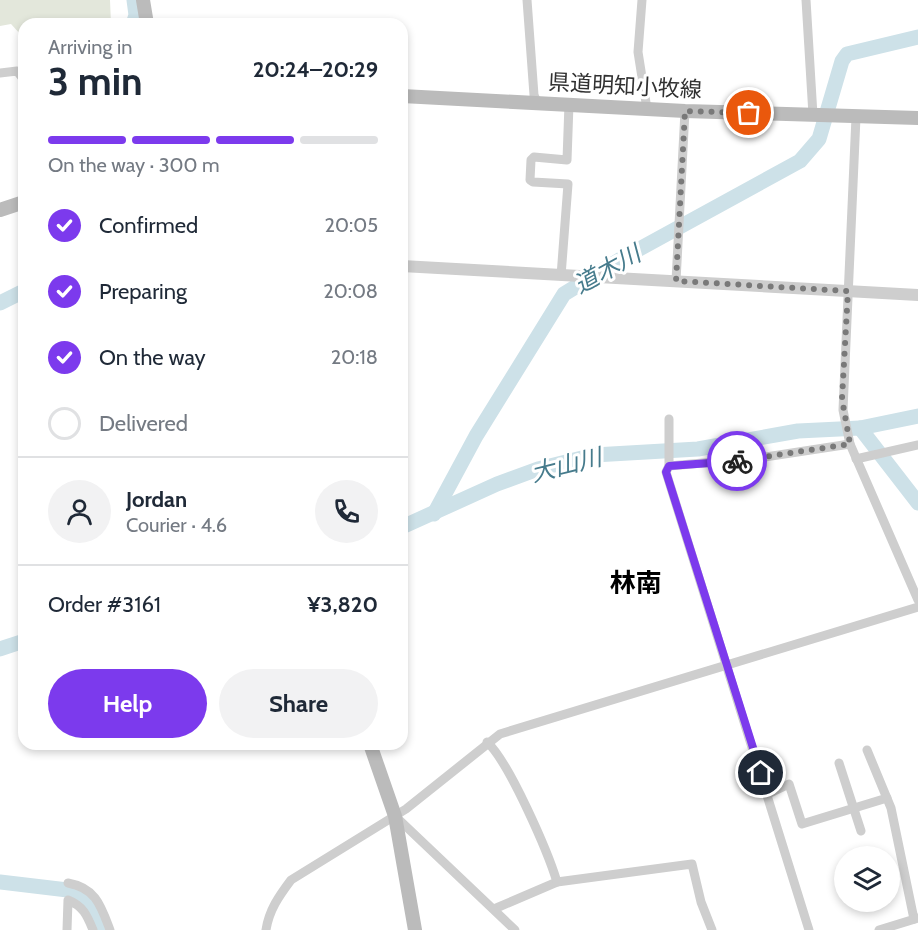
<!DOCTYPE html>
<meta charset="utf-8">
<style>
:root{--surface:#fff;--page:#f2f2f3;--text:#1f2937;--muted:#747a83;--line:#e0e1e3;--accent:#7c3aed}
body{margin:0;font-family:Cabin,"Noto Sans JP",sans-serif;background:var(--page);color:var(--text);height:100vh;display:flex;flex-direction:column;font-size:22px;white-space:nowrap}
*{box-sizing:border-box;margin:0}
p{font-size:20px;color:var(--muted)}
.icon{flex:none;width:33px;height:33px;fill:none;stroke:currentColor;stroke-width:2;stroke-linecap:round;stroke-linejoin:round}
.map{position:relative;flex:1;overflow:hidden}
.panel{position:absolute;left:18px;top:18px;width:390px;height:732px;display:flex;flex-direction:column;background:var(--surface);border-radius:18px;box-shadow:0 3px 9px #0003}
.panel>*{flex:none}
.fabs{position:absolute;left:834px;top:846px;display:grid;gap:12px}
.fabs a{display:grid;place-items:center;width:66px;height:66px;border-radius:50%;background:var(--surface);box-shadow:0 3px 9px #0003;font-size:30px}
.pin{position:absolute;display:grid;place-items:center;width:51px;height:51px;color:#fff;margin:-26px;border:3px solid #fff;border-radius:50%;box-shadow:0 2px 6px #0007}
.courier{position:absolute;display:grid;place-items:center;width:60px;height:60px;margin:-30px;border:4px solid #7c3aed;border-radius:50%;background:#fff;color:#222;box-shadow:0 2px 8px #0007}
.overview em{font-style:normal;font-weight:700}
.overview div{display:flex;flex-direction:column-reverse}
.overview{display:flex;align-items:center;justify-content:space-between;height:102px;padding:0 30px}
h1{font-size:39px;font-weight:700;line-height:45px}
.bar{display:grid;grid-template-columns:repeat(4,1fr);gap:9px 6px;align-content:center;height:72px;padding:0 30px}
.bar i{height:8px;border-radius:4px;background:var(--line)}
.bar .active{background:var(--accent)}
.bar p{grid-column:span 4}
.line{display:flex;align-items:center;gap:15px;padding:0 30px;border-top:2px solid var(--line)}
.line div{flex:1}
.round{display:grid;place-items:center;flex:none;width:63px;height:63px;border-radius:32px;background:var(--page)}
ol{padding:0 30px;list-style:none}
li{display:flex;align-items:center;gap:18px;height:66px}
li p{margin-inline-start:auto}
li .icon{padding:6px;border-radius:50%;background:var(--accent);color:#fff;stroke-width:4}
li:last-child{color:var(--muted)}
li i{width:33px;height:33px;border:3px solid var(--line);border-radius:50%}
.action{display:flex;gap:12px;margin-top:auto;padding:12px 30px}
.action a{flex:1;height:69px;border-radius:36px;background:var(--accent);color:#fff;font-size:24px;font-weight:700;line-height:69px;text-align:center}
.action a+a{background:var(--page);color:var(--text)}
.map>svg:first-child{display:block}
</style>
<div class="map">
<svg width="918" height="930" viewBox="0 0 918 930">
<rect width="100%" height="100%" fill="#fff"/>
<path fill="#e3e7db" d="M0,0H110L111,24H79L78,21L24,24V34L21,35L11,24L0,26Z"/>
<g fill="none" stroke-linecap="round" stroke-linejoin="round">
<g stroke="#cde1e8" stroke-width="15">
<path d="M133,24L136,15L134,0"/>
<path d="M0,303L24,291"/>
<path d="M860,428L918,503"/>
<path d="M434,514L476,436L564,294L621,259L800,161L819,139L842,61L847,54L918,37"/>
<path d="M402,527L497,484L538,469L594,455L698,449L798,431L860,428L918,416"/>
<path d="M0,649L24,641"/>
<path d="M0,882L76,891C91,900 94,914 99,930"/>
</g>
<g stroke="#cecece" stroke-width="9">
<path d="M527,0L534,95L537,102"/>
<path d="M642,0L638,52L647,109"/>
<path d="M806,0L813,115"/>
<path d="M0,73L17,71L24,80"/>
<path d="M856,117L843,410L850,444L918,600"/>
<path d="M561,276L568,184L533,182L530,180L531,160L534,157L567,160L569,104"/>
<path d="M676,281L685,111"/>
<path d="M669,419V466L666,472L809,930"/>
<path d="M856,459L918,445"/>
<path d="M669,466L759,458L850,444"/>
<path d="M487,742C509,762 548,852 557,882L494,909"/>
<path d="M867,750L891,808L914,919"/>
<path d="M839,763L861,831"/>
<path d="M768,794L789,784L802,824L887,798"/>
<path d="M395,816L515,930"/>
<path d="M557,882L692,864L701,902L712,930"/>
<path d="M68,883C96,888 101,906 110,930"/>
<path d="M67,930L68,900C83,906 87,915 93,930"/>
<path d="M266,930C269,910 279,896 291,880L406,809L500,734L918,607"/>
<path d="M879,930L918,918"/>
</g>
<path stroke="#cecece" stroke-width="12" d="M402,266L918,295"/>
<g stroke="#bbb" stroke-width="14">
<path d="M143,0L147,24"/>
<path d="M402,96L685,111L918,118"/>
<path d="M0,210L24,202"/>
<path d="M370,744L395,816L415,930"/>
</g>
</g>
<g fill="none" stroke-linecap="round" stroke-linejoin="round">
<path stroke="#797979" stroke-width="6" stroke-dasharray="0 10.8" d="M737,461L850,444L842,399L848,291L676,281L685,111L749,113"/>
<path stroke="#7c3aed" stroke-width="8" d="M737,461L669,466L666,472L761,773"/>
</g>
<g text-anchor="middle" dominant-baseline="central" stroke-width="6" stroke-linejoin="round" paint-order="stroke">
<g font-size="22" fill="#313131" stroke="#fff">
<text transform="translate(625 86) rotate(3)">県道明知小牧線</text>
</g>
<g font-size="24" font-style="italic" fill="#467b8c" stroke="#fff">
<text transform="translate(607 269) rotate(-29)">道木川</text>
<text transform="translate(566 465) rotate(-14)">大山川</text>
</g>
<g font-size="26" font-weight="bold" fill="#000" stroke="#fff">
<text x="636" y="583">林南</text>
</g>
</g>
</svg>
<div class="fabs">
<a><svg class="icon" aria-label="layers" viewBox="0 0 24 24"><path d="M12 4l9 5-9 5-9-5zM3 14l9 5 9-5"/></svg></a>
</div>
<div class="pin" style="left:749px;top:113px;background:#ea580c"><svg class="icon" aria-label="bag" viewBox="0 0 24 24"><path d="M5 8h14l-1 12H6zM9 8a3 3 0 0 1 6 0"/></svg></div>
<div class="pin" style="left:761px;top:773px;background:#1f2937"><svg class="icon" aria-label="home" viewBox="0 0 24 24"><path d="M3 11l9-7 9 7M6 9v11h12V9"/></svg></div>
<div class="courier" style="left:737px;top:461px"><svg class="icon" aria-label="bike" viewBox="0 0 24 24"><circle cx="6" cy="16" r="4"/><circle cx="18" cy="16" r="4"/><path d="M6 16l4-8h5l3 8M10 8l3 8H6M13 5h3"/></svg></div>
<section class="panel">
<div class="overview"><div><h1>3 min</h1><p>Arriving in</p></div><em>20:24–20:29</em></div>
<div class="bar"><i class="active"></i><i class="active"></i><i class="active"></i><i></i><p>On the way · 300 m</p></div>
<ol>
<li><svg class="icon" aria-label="check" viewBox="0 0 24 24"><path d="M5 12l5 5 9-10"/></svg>Confirmed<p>20:05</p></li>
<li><svg class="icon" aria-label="check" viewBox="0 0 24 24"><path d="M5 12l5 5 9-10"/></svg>Preparing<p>20:08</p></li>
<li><svg class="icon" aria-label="check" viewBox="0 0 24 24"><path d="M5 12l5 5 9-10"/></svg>On the way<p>20:18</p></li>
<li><i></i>Delivered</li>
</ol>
<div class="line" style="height:108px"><a class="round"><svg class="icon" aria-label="person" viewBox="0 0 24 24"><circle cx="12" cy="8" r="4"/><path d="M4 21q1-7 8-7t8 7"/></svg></a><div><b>Jordan</b><p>Courier · 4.6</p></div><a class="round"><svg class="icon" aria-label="phone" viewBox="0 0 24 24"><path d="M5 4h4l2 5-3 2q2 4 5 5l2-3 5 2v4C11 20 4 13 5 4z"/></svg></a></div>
<div class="line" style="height:78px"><div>Order #3161</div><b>¥3,820</b></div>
<div class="action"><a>Help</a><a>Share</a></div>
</section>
</div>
